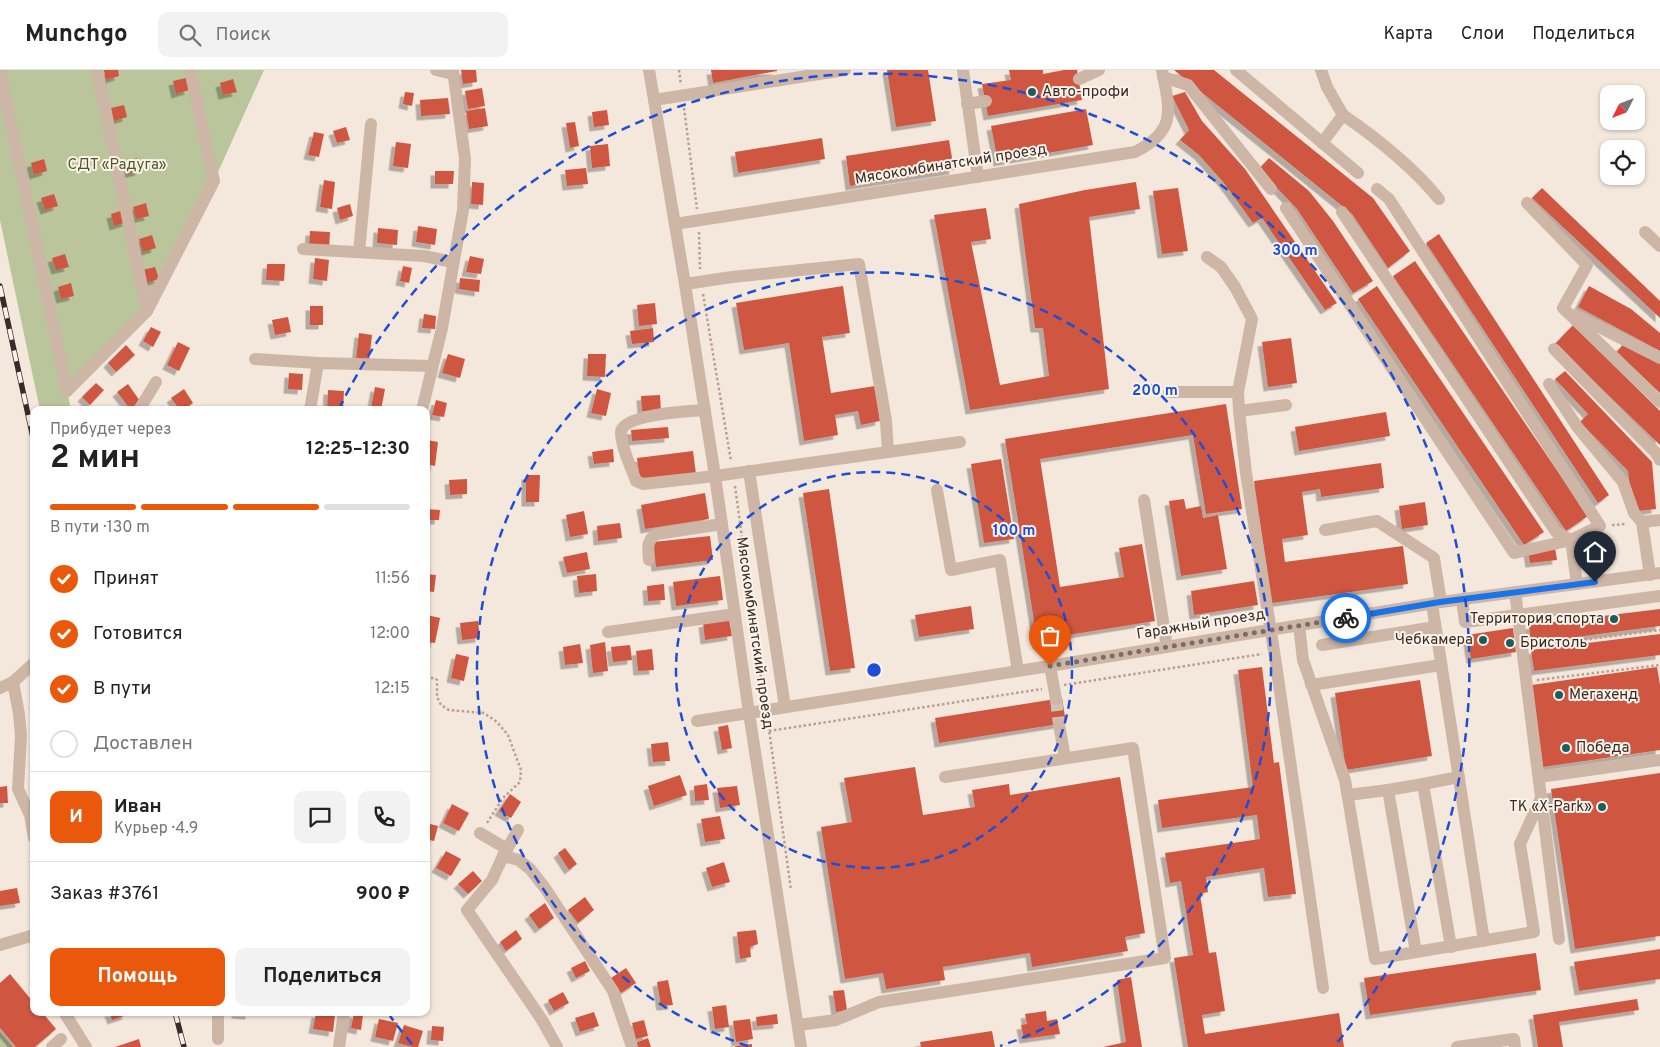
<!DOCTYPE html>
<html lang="ru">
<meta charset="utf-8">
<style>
:root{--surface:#fff;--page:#f2f2f2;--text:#222;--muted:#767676;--line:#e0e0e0;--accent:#ea580c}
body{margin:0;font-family:Overpass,sans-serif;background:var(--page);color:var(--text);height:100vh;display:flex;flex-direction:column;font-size:19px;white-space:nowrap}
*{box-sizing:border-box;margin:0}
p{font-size:16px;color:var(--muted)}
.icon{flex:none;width:28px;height:28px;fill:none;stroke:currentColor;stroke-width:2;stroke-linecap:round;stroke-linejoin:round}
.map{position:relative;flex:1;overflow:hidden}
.details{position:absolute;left:30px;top:336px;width:400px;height:610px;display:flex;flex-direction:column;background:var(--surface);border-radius:10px;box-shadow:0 1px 4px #0004}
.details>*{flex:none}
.needle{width:32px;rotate:228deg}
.fabs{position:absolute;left:1600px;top:15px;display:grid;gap:10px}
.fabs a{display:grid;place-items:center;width:45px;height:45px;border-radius:10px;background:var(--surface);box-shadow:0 1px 4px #0004;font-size:25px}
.pin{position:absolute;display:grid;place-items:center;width:42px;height:42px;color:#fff;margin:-51px -21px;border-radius:50% 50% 50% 0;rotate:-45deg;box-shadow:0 0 5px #0007}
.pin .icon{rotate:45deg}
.courier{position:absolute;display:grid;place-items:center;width:50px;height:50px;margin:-25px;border:4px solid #1a73e8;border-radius:50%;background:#fff;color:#222;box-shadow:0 1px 6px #0007}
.headline em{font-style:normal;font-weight:700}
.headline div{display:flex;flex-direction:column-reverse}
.headline{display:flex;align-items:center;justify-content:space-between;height:85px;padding:0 20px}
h1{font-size:32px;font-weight:700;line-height:38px}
.bar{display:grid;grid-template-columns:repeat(4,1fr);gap:8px 5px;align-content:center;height:60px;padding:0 20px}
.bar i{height:6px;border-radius:4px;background:var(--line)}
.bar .active{background:var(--accent)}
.bar p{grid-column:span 4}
.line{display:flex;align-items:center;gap:12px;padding:0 20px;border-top:1px solid var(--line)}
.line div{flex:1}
.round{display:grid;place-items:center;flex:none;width:52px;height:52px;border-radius:10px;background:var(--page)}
ol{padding:0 20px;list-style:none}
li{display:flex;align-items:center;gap:15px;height:55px}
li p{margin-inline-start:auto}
li .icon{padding:5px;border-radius:50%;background:var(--accent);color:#fff;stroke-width:4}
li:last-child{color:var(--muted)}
li i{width:28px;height:28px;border:2px solid var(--line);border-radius:50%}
.primary-button{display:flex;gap:10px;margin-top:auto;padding:10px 20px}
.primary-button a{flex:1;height:58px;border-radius:10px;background:var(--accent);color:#fff;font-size:20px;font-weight:700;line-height:58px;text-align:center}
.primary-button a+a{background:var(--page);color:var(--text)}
header{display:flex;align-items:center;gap:30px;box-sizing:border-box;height:70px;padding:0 25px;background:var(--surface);border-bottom:1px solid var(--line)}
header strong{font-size:24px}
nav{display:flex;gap:28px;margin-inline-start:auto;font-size:18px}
.search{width:350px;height:45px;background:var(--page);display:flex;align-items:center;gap:12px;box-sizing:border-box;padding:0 18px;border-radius:10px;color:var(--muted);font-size:19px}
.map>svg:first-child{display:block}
</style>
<header>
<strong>Munchgo</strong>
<div class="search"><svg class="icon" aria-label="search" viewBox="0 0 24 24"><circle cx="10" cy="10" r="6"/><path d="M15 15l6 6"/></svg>Поиск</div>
<nav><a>Карта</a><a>Слои</a><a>Поделиться</a></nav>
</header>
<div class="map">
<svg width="1660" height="977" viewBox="0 0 1660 977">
<defs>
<filter id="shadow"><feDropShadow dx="-4.5" dy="4.5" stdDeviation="0" flood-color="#0004"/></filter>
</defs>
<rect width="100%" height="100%" fill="#f4e7dc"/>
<g fill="#bac59b">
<path d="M0,0H264L214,111L147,241L67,320L71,340H40L0,150Z"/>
<path d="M0,962L13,977H0Z"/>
</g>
<g fill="#cf573f" filter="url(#shadow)">
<path d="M104,0H118L119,6L106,10Z"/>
<path d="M461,0H476L477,12L463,14Z"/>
<path d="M711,0H777V1L713,13Z"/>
<path d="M887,0H928L936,51L896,57Z"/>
<path d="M1009,0H1043V4L1064,0H1077L1082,30L988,46L982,14L1011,10Z"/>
<path d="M1174,0H1214L1373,128L1410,181L1388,198L1352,144Z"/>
<path d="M186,8L189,20L176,24L173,11Z"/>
<path d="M233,9L237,22L223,25L220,13Z"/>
<path d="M482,18L485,36L468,39L465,21Z"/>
<path d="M405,22L414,23L412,36L403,34Z"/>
<path d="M1185,22L1202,51L1245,99L1337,233L1325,240L1262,148L1253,153L1224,113L1199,85L1180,70L1189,60L1172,26Z"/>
<path d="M448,28L450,44L421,46L420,30Z"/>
<path d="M124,35L127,47L114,51L111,38Z"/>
<path d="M485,38L488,56L469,59L466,41Z"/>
<path d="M1086,39L1093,75L998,92L991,56Z"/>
<path d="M607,40L609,55L594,57L592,42Z"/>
<path d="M575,52L579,76L570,78L566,53Z"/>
<path d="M346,57L350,70L337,73L333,61Z"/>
<path d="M314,62L324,64L319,87L308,85Z"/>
<path d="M822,68L825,89L738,103L735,82Z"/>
<path d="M949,70L954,100L850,116L846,86Z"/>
<path d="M396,72L411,74L408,98L393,96Z"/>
<path d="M608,74L610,96L592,98L590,76Z"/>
<path d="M137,88L140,101L127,104L124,92Z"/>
<path d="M1269,88L1309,121L1333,151L1373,211L1353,223L1297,139L1259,99Z"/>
<path d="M44,89L47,101L34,105L31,93Z"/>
<path d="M586,98L588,114L567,116L565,100Z"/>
<path d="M435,101H454L453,114H435Z"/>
<path d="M324,110L335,112L332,139L320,137Z"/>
<path d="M472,112L484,113L483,135L471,134Z"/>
<path d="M1136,112L1140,139L1089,147L1109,319L970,340L934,145L986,138L991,169L971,172L1000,315L1049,306L1043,258H1035L1019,134L1085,120Z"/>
<path d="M1178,118L1188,181L1162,184L1153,121Z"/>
<path d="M1542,118L1660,231V248L1532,128Z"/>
<path d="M54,124L58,136L45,140L41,128Z"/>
<path d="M146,133L149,146L136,149L133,137Z"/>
<path d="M350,134L353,146L340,150L337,138Z"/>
<path d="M124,140L127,152L114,156L111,144Z"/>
<path d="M418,156L437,159L435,175L416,172Z"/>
<path d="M378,158L398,160L397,175L377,173Z"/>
<path d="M310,161L330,162L329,179L309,178Z"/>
<path d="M1439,164L1609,425L1598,433L1426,173Z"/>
<path d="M152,165L156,178L143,182L139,169Z"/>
<path d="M65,184L69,197L56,200L52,188Z"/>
<path d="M470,186L484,189L481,204L466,202Z"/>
<path d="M315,188L329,190L327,211L313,209Z"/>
<path d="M1415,191L1588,446L1566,461L1393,206Z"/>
<path d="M267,194H285L284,211L266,210Z"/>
<path d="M403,196L412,198L409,213L400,211Z"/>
<path d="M155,197L159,209L146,213L142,200Z"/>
<path d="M460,208L480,210L479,222L459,219Z"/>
<path d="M71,213L74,226L61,229L58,217Z"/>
<path d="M843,216L850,263L822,267L831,323L875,316L880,351L861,355L858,341L835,345L838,365L804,371L789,273L744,280L736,233Z"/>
<path d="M1377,216L1544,462L1524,475L1358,229Z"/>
<path d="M1589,216L1631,239L1660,263V281L1578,237Z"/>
<path d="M655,233L657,254L639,256L637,235Z"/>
<rect x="310" y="236" width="13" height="19"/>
<path d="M424,244L436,246L435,259L422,258Z"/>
<path d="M288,247L291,262L275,265L272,250Z"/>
<path d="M1573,255L1660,341V375L1555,274Z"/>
<path d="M151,257L161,262L153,277L143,271Z"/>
<path d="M653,258L654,272L632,274L630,261Z"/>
<path d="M359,263L372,265L369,291L356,289Z"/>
<path d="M1291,268L1297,313L1268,317L1262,272Z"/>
<path d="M178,272L190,278L179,301L167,295Z"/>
<path d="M1623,274L1660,293V323L1617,282Z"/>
<path d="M126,275L135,285L116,302L108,293Z"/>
<path d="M448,284L465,289L460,308L442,303Z"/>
<path d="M588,284H606L605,307L587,306Z"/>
<path d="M1565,301L1652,392L1656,439L1638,441L1631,427L1628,401L1580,352L1588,344L1555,309Z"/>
<path d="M289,303L303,304L302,320L288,319Z"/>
<path d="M96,313L104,320L90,335L82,327Z"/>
<path d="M128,314L140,331L130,339L117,322Z"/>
<path d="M375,317L385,319L381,340L371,338Z"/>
<path d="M184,319L193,333L184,340H180L171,328Z"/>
<path d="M597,319L611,323L606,346L591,343Z"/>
<path d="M328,320L344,321L343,340H327Z"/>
<path d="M660,325L661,341H642L641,326Z"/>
<path d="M436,330L447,333L444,347L432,345Z"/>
<path d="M1226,334L1242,439L1206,444L1193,365L1040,389L1060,517L1124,507L1119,478L1142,474L1155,551L1037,570L1005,369Z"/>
<path d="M1386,342L1390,366L1299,381L1295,357Z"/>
<path d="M668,357L669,368L632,371L631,360Z"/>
<path d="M427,370L438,372L435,396L426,394Z"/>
<path d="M613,379L614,392L594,394L592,382Z"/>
<path d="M693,381L696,404L640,411L637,388Z"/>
<path d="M1001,389L1014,469L984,473L971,394Z"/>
<path d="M1381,393L1384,418L1321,427L1320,419L1302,422L1308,465L1282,469L1285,492L1403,476L1408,514L1272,533L1254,411Z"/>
<path d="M526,405H540L539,432H526Z"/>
<path d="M467,409V424L450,425L449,410Z"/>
<path d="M829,419L855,598L830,601L803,423Z"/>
<path d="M705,423L709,449L645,459L641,435Z"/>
<path d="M1184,429L1186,439L1201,436L1203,448L1218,445L1227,499L1181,506L1169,431Z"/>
<path d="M1425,432L1428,455L1402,459L1399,436Z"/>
<path d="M426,439L440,440L439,450H426Z"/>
<path d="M584,441L588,464L570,467L566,445Z"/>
<path d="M620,453L622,468L598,471L597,456Z"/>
<path d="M710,466L713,490L656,497L653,472Z"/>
<path d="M1555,478L1557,490L1530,493L1528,481Z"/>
<path d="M587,482L590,499L567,503L563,487Z"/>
<path d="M426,504L436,505L434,522L426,521Z"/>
<path d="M596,504L597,521L579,523L577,506Z"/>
<path d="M720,506L723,530L676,536L673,512Z"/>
<path d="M1254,511L1258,535L1194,545L1191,521Z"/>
<path d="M664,514L665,530L648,531L647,516Z"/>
<path d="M971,536L974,559L919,567L915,545Z"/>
<path d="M1660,539V556L1531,573L1529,555Z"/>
<path d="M427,545L440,548L435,573L426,572Z"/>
<path d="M729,549L732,566L705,570L703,553Z"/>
<path d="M478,551L480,568L462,570L460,553Z"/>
<path d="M1513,558L1516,582L1471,589L1467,565Z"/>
<path d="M1660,564V585L1534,601L1531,580Z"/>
<path d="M605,572L608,601L593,603L590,575Z"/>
<path d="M580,574L583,593L565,595L563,577Z"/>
<path d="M630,575L632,590L613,592L611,577Z"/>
<path d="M652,579L654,600L638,601L636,581Z"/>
<path d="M456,584L469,587L464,611L451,608Z"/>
<path d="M1262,597L1274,693L1279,692L1296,824L1268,827L1264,798L1206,807L1208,822L1200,824L1209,883L1216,882L1225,941L1202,945L1205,964L1339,943L1344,977H1188L1174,888L1193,885L1181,811L1170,813L1165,783L1260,769L1257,745L1162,758L1158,730L1253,717L1238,600Z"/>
<path d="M1657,597L1660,615V680L1543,697L1532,615Z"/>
<path d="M1420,610L1432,686L1346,700L1335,623Z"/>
<path d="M1062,628L1066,653L939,673L935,648Z"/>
<path d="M728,655L732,678L722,680L718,657Z"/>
<path d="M668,672L670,691L653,692L651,674Z"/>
<path d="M915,697L923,745L975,737L972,720L1009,714L1010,725L1120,707L1145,863L1125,867L1128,881L1032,897L1030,883L943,897L945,910L886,919L883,903L845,909L821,757L852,752L844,708Z"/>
<path d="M1660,703V866L1575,879L1551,719Z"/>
<path d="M680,705L687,725L654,736L648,716Z"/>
<path d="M707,714L709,730L695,731L694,716Z"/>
<path d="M7,716L8,733H0V717Z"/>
<path d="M737,716L740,735L720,738L717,718Z"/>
<path d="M510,724L521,732L511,748L499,741Z"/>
<path d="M426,725L430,727L427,739H426Z"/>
<path d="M452,734L469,743L459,761L443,753Z"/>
<path d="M720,746L725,769L705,772L701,749Z"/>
<path d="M426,753L438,756L434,771L426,769Z"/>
<path d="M565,778L577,794L569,800L558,783Z"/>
<path d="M446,781L461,789L451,806L436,798Z"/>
<path d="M724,792L730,812L712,817L706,798Z"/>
<path d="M473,801L482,811L468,824L458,814Z"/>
<path d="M17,818L20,833L0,836V821Z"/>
<path d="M585,827L594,840L578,853L568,840Z"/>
<path d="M545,833L554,848L539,859L529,845Z"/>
<path d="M516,860L522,869L506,881L500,872Z"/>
<path d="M756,860L758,874L750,877L751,887L740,889L737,862Z"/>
<path d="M1660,879V909L1579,921L1574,892Z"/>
<path d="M1536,883L1541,920L1370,945L1364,908Z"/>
<path d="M585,891L590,901L576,908L571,898Z"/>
<path d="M626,898L636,913L621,923L611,908Z"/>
<path d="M10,904L34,933V942H42L56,959L35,977H16L0,958V913Z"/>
<path d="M1131,907L1142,977H1103L1126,972L1117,910Z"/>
<path d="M668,910L673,935L661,936L657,912Z"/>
<path d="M844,920L847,940L836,942L833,921Z"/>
<path d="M563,922L569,933L554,941L548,930Z"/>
<path d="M1637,929L1639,940L1559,952L1563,977H1538L1533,945Z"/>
<path d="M726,935L729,957L715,959L712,937Z"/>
<path d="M1046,941L1047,951L1057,949L1060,964L1024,969L1021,955L1027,954L1025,944Z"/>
<path d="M109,942H126L127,945L112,950Z"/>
<path d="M236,942H250V945L236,944Z"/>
<path d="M594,942L599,956L580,962L575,948Z"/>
<path d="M316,943L335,945L333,962L313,959Z"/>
<path d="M354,943L363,945L361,960L351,958Z"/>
<path d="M777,944L778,954L757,956L756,947Z"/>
<path d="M379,949L398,953L393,971L375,967Z"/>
<path d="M750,949L753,969L736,972L733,951Z"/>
<path d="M644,950L648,966L636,969L632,953Z"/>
<path d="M404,955L423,961L418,977H412L398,973Z"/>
<path d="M432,956L444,957L443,971L431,970Z"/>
<path d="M992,961L995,977H921L920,972Z"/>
<path d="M648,968L651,977H636L635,973Z"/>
<path d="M139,969L141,977H115Z"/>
<path d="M752,974V977H735V976Z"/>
</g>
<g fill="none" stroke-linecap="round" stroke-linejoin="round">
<path stroke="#cfc2b8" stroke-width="12" stroke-dasharray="12 6" stroke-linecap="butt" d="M1056,629L1059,654"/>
<g stroke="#ba9f91" stroke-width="2.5" stroke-dasharray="2.5 2.5" stroke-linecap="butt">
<path d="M679,0L681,15"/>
<path d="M684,38L697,139"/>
<path d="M699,162L700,199"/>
<path d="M703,224L731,391"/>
<path d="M735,416L764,629"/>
<path d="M1612,455L1626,454"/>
<path d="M1535,576L1660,560"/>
<path d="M426,608H435L437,610V627L441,635L449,640L484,643L497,652L508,665L521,700L520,712L503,728L487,753"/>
<path d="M1537,610L1660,595"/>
<path d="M1064,615L1262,584"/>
<path d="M768,652L791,820"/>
<path d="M769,661L1042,619"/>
</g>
<g stroke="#ceb6a7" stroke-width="12">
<path d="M97,0L147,241"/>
<path d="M436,0L453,4"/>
<path d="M649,0L685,214L715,406L749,643L801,977"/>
<path d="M963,0L978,107"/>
<path d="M1236,0L1358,103"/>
<path d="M1321,0L1327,17L1343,45"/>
<path d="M0,1L67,321"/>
<path d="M1163,7L1188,15L1271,119"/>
<path d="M1079,9L1099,0"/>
<path d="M654,30L845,0"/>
<path d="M967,34L986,31"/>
<path d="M1322,73L1343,45C1378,69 1412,96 1439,129"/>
<path d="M1527,133L1587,195L1563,238L1660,332"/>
<path d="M1286,138L1514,483L1571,470L1577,514"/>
<path d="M1342,142L1556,462L1571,470L1600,456L1389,129L1377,119"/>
<path d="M675,154L1135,82C1177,61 1170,40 1162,0"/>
<path d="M1645,162L1660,176"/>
<path d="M303,179L424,186L453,192"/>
<path d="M359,182L371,54"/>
<path d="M1207,187L1221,197L1235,217L1252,249L1238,322L1239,341L1246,403L1276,594L1323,918"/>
<path d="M685,214L732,207L859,194L886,351L888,382"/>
<path d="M1575,245L1660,288"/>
<path d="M1554,279L1656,383L1660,390"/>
<path d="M255,289L318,293"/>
<path d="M1549,314L1578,358L1623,412L1634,443L1642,452L1650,505"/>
<path d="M67,321L147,241L214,111L190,0"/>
<path d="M1169,322H1238"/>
<path d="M139,340L156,312"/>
<path d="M310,340L318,293L432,296"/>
<path d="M422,340L442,258L463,140L465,89L453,0"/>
<path d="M705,340C691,341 622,344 621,362C621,377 631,397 636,411L643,414L715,406L960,372"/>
<path d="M1239,341L1286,335"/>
<path d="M749,401L785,637"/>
<path d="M937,420L951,500L1000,490L1018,601"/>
<path d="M1144,430L1167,577"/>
<path d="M1642,452L1660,450"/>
<path d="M1325,460L1377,451L1434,488L1441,532"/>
<path d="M649,490C648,479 646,470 657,464L722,454"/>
<path d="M1515,522L1559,869"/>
<path d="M1462,529L1465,552L1660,526"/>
<path d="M1432,534L1484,871"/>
<path d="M1299,555L1303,590L1345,710L1375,889L1534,862L1520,774L1541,728"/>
<path d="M608,562L735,544"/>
<path d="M1322,575L1435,557"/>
<path d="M1050,596L1056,629"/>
<path d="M13,612L19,644L21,666L18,719L30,745L34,768"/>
<path d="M1311,615L1441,595"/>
<path d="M0,618L13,612L34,593"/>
<path d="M697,651L1050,596L1441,532L1660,503"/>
<path d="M1059,654L1065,688"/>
<path d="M1539,707L1660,690"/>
<path d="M1423,714L1459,707"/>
<path d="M1348,725L1388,720"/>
<path d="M480,763L507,779"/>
<path d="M503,786L518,760"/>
<path d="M0,875L34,865"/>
<path d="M1416,882L1388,720L1423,714L1451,877"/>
<path d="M64,942L86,977"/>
<path d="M798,955L836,950L879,932L1165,888L1133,678L945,707"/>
<path d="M218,969V942"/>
<path d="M52,977L61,969"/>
<path d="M339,977L344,942"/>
<path d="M557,977L542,950L467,840L492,810L503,786L519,790L530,799L545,818L613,921L632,977"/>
<path d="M1457,977L1514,969L1515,977"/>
</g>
<g stroke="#392c28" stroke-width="5.5">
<g id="rail">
<path d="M0,216L34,372"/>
<path d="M175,942L184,977"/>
</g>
</g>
<use href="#rail" stroke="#fbf2e9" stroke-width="4" stroke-dasharray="11" stroke-linecap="butt"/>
</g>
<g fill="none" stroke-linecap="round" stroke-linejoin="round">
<path stroke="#7a6d67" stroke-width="5" stroke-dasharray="0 9" d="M1050,596L1346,548"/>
<path stroke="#1a73e8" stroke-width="6" d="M1346,548L1440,532L1595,512"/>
</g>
<g fill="none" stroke="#1d4ed8" stroke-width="2.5" stroke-dasharray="9 6">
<circle cx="874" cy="600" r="198"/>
<path d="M748 976A397 397 0 1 1 1000 976"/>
<path d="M412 974A595 595 0 0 1 390 946M339 339A595 595 0 1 1 1336 974"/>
</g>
<g fill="#1a5f5e" stroke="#fbf2e9" stroke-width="2">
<circle cx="1032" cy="22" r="5"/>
<circle cx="1614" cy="549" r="5"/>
<circle cx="1483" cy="570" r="5"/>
<circle cx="1510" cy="573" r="5"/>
<circle cx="1559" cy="625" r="5"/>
<circle cx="1566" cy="678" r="5"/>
<circle cx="1602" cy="737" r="5"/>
</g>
<g text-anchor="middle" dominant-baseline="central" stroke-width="4" stroke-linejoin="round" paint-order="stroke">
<g font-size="15" fill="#392c28" stroke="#fbf2e9" text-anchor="start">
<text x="1042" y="22">Авто-профи</text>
<text x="1604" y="549" text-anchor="end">Территория спорта</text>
<text x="1473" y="570" text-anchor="end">Чебкамера</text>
<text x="1520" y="573">Бристоль</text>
<text x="1569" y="625">Мегахенд</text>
<text x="1576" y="678">Победа</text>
<text x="1592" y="737" text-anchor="end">ТК «X-Park»</text>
</g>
<g font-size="15" fill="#4c5a2a" stroke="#fbf2e9">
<text x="117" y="95">СДТ «Радуга»</text>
</g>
<g font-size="15" fill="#392c28" stroke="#fbf2e9">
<text transform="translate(951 95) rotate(-9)">Мясокомбинатский проезд</text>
<text transform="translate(1201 555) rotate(-9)">Гаражный проезд</text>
<text transform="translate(754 563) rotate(82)">Мясокомбинатский проезд</text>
</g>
</g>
<circle cx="874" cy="600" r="8" fill="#1d4ed8" stroke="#fbf2e9" stroke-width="2.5"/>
<g font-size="15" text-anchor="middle" font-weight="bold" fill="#1d4ed8" stroke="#fbf2e9" stroke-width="4" stroke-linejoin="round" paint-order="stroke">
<text x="1295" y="185">300 m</text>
<text x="1155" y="325">200 m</text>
<text x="1014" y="465">100 m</text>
</g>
</svg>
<div class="fabs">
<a><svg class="needle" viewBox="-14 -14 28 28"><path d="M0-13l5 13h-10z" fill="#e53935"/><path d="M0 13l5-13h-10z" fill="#767676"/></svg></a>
<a><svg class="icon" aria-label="locate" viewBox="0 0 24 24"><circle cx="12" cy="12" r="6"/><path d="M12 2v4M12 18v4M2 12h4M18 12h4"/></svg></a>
</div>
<div class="pin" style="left:1050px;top:596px;background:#ea580c"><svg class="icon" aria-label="bag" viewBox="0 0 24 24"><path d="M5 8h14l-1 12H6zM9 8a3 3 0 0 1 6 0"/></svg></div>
<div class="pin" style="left:1595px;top:512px;background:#1f2937"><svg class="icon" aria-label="home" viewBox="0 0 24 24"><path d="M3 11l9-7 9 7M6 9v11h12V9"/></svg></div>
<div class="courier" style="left:1346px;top:548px"><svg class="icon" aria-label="bike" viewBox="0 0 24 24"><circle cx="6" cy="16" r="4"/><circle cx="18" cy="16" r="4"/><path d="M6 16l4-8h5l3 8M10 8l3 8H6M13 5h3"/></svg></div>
<section class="details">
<div class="headline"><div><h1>2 мин</h1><p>Прибудет через</p></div><em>12:25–12:30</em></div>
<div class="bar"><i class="active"></i><i class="active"></i><i class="active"></i><i></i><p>В пути · 130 m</p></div>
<ol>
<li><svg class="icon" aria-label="check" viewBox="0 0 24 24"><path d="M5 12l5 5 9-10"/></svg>Принят<p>11:56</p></li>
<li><svg class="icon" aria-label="check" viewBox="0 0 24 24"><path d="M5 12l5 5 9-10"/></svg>Готовится<p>12:00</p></li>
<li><svg class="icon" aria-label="check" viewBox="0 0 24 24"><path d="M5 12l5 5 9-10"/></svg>В пути<p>12:15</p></li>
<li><i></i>Доставлен</li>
</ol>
<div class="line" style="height:90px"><b class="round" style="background:var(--accent);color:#fff">И</b><div><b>Иван</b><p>Курьер · 4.9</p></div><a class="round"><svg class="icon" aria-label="chat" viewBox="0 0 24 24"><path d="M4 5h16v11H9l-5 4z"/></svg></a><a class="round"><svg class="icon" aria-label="phone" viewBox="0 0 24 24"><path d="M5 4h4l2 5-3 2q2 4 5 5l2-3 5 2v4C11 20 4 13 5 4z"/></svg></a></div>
<div class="line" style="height:65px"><div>Заказ #3761</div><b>900 ₽</b></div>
<div class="primary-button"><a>Помощь</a><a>Поделиться</a></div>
</section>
</div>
